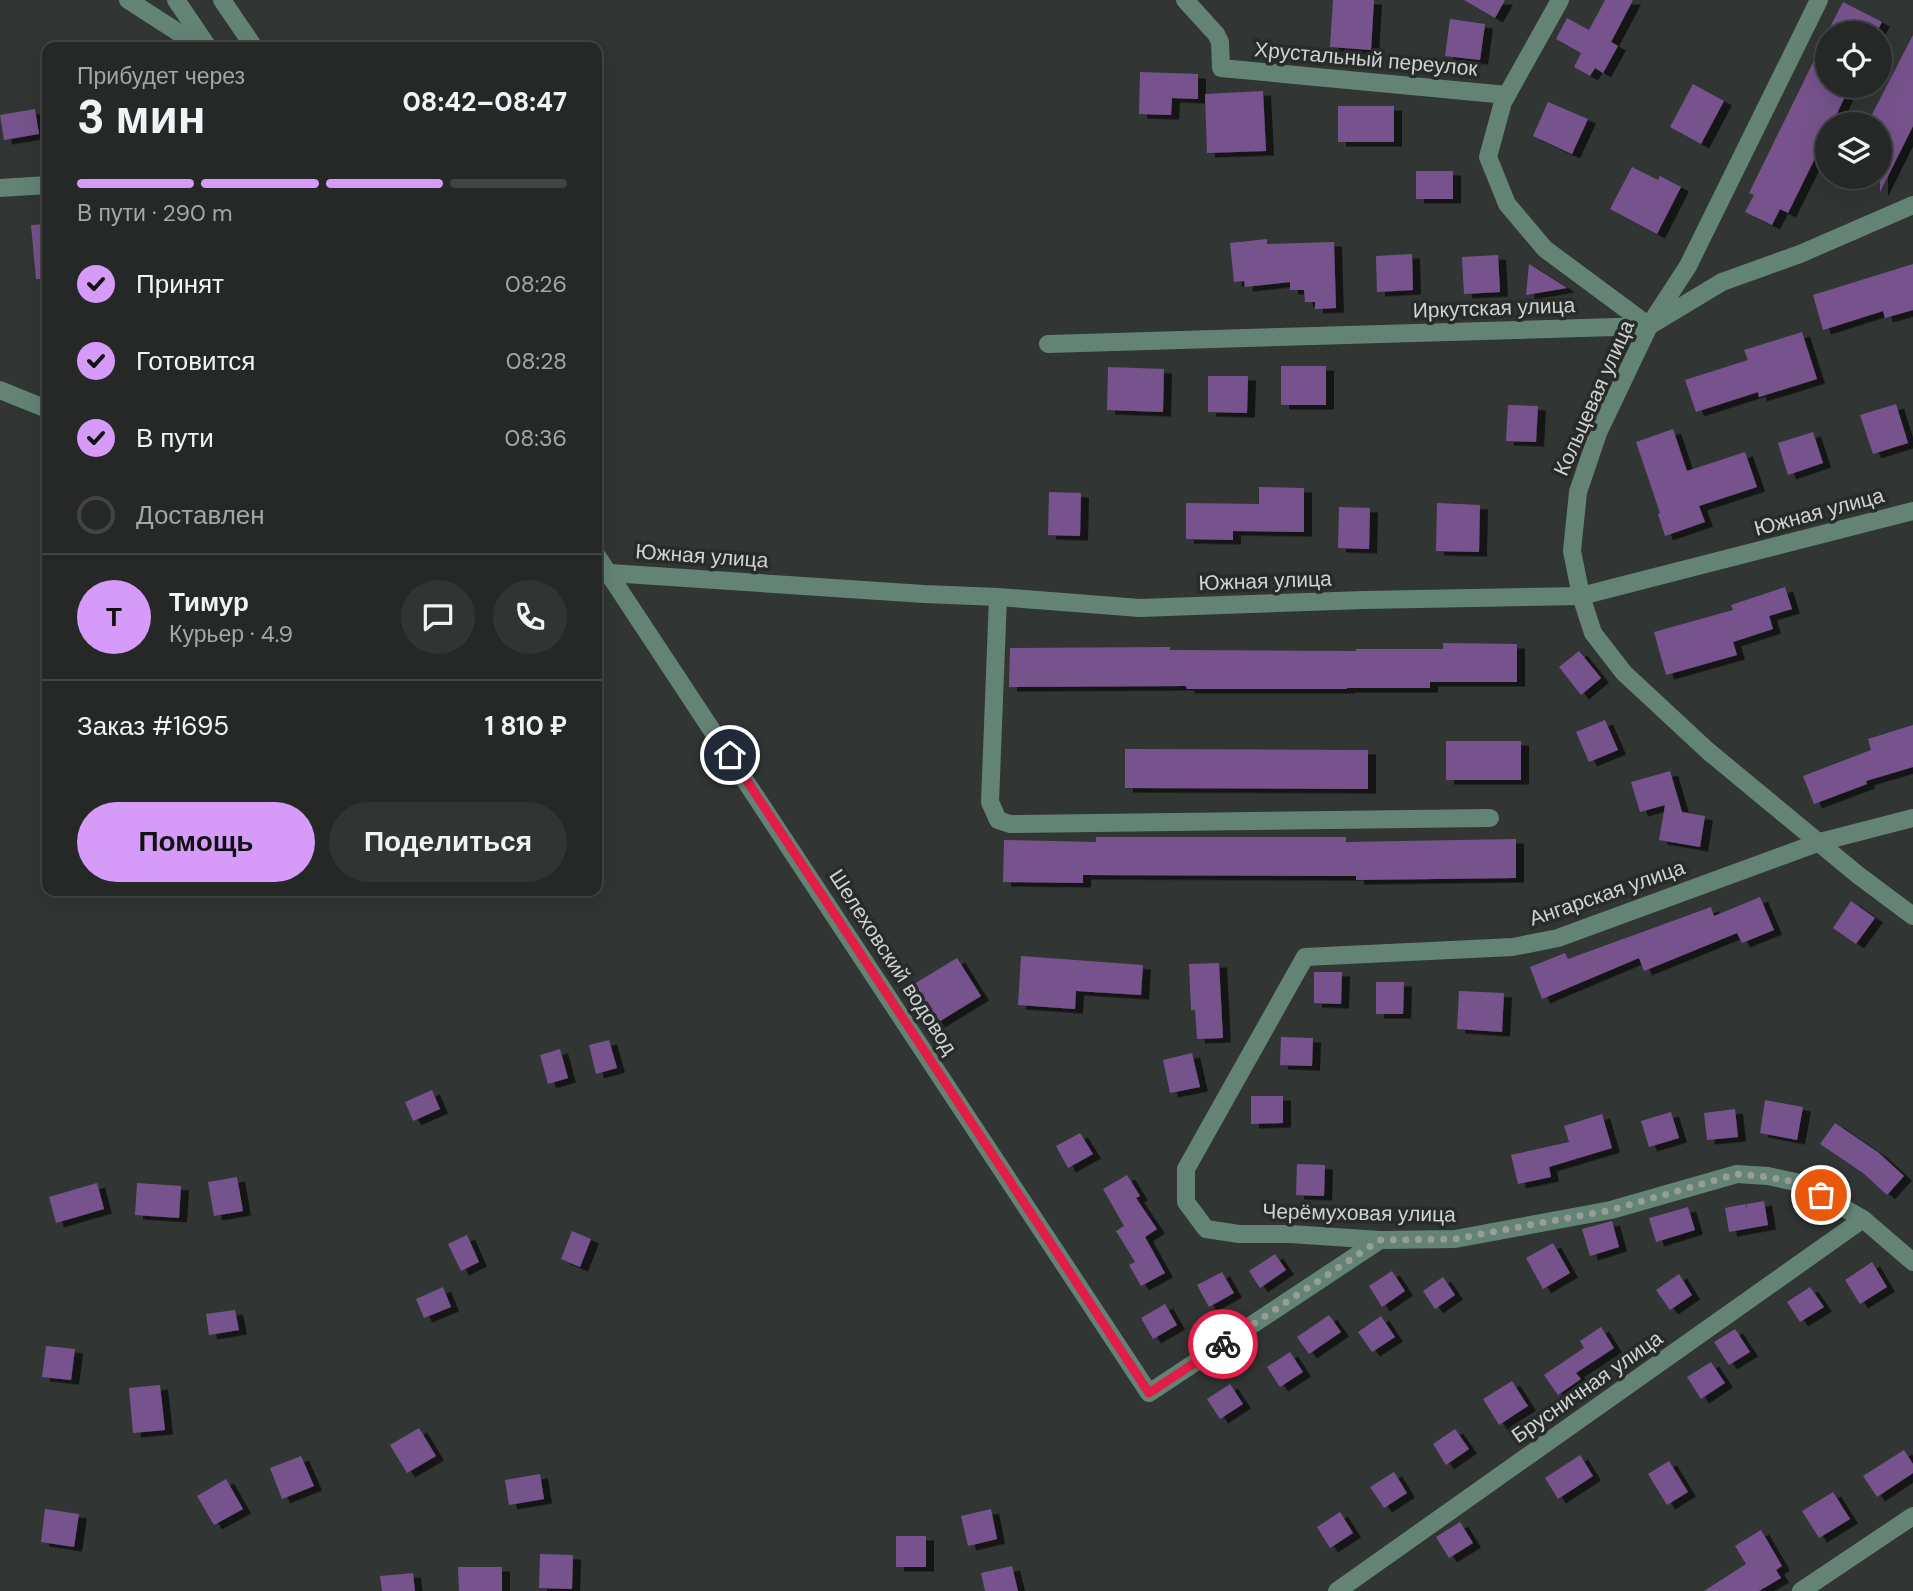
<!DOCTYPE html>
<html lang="ru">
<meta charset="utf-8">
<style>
:root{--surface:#252826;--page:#313432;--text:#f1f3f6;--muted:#a3a6a7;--line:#424443;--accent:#d69bf9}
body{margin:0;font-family:"DM Sans",sans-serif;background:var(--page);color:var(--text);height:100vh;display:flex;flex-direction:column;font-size:26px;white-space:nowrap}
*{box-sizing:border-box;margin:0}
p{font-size:23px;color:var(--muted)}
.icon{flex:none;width:38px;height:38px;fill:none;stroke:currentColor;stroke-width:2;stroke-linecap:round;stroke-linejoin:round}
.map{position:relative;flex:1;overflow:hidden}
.sheet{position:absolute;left:42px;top:42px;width:560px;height:854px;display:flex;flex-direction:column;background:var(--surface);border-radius:14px;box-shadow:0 7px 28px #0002,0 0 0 2px var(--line)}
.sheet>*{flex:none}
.tools{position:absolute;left:1815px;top:21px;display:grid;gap:14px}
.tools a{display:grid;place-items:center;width:77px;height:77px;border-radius:50%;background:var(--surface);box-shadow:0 7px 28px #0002,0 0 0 2px var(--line);font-size:35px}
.pin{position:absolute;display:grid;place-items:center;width:60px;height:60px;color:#fff;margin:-30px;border:4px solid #fff;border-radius:50%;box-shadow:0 2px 7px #0007}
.courier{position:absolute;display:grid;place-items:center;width:70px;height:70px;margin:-35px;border:5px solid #e11d48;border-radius:50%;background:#fff;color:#222;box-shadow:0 2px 9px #0007}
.overview em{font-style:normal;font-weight:800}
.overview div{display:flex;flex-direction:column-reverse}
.overview{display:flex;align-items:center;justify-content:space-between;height:119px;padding:0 35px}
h1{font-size:46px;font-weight:800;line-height:52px}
.bar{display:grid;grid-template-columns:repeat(4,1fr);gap:10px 7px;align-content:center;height:84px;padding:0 35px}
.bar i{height:9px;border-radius:5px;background:var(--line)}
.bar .active{background:var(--accent)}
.bar p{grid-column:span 4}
.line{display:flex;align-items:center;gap:18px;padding:0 35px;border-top:2px solid var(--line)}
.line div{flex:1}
.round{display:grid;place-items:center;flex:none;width:74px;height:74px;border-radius:37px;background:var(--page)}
ol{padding:0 35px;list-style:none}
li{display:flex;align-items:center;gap:21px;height:77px}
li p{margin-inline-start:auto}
li .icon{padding:7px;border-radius:50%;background:var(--accent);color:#111;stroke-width:4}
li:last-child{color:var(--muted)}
li i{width:38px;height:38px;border:4px solid var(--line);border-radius:50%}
.cta{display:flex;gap:14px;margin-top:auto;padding:14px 35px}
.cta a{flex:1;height:80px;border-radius:42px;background:var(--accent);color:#111;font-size:28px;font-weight:800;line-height:80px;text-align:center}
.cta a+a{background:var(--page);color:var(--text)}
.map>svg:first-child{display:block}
</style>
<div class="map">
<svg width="1913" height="1591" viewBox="0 0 1913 1591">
<defs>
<filter id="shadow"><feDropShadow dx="8" dy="4.5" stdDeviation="0" flood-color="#0009"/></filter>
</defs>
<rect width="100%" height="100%" fill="#313533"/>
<g fill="#77538d" filter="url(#shadow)">
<path d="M1333,0H1374L1371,50L1330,47Z"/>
<path d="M1464,0H1505L1495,18Z"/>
<path d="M1605,0H1633L1611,42L1618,46L1603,73L1595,68L1590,76L1574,67L1581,53L1556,39L1567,18L1589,30Z"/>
<path d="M1843,2L1882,22L1876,33H1827Z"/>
<path d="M1450,19L1485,24L1480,60L1445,56Z"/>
<path d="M1827,34V86H1850L1832,124H1827V134L1788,213L1780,209L1772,225L1745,212L1754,195L1749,193Z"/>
<path d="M1913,35V126L1880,192V124H1867Z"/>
<path d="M1140,72L1198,74V99L1172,98L1171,115L1139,114Z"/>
<path d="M1693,84L1724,101L1701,144L1670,127Z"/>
<path d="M1263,91L1266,151L1207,153L1205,94Z"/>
<path d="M1548,102L1588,119L1572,154L1533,136Z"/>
<rect x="1338" y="106" width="56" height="36"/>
<path d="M35,109L39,134L4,140L0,115Z"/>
<path d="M1632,167L1658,180L1660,176L1681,187L1657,234L1610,209Z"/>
<rect x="1416" y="171" width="37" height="28"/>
<path d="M47,224V279H36L31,225Z"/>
<path d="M1267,239V244L1334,242L1336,308L1315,309V302H1305L1304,290H1290V282L1245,287L1244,281L1234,282L1230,243Z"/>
<path d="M1412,254L1413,290L1377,292L1376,256Z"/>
<path d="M1498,255L1500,292L1464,294L1462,257Z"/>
<path d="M1529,264L1567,288L1526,295Z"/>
<path d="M1913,264V310L1885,318L1883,311L1823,330L1813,295Z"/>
<path d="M1802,332L1817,379L1759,397L1758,392L1696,412L1685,380L1748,360L1744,350Z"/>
<rect x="1281" y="366" width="45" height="39"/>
<path d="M1108,367L1164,369L1163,412L1107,410Z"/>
<path d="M1208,376H1248L1247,413L1208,412Z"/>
<path d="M1896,404L1908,443L1873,454L1860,415Z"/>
<path d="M1508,405L1538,406L1536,442L1506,441Z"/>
<path d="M1673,429L1687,471L1745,452L1757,487L1699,506L1705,522L1665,536L1658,514L1660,513L1636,442Z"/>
<path d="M1813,432L1823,463L1788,475L1778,443Z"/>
<path d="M1259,487L1304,488V532L1233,531V540L1186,539V503L1259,504Z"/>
<path d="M1049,492L1081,493L1080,536L1048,535Z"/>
<path d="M1437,503L1480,505L1479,552L1436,551Z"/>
<path d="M1339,507L1370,508L1369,549L1338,548Z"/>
<path d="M1785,587L1792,609L1769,616L1773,629L1733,642L1737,655L1666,675L1654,632L1733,610L1731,605Z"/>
<path d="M1443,643L1517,644V682H1430V688H1347V689H1187L1186,686L1009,687L1010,648L1170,647V650L1356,651V649H1443Z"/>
<path d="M1579,651L1601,678L1581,695L1559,667Z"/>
<path d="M1605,720L1618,750L1589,762L1576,732Z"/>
<path d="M1913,725V767L1866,781L1867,784L1814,804L1803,776L1871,750L1868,739Z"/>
<rect x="1446" y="741" width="75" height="39"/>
<path d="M1125,749L1368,750V789L1125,788Z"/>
<path d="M1670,771L1682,812L1705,816L1700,847L1659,840L1665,805L1640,812L1631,782Z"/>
<path d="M1096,837H1346V842L1516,839V878L1356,880V876L1083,875V883L1003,882L1004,840L1096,842Z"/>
<path d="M1760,897L1774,930L1742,943L1737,933L1644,971L1639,958L1542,999L1530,967L1565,953L1568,959L1711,907L1714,916Z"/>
<path d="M1851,901L1875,918L1856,944L1833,928Z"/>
<path d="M1021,956L1143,965L1141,995L1076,991L1075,1009L1018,1005Z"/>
<path d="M957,958L981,996L937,1023L914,984Z"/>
<path d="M1219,963L1223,1038L1197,1039L1195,1010H1191L1189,964Z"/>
<path d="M1314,972H1342L1341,1004L1314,1003Z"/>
<path d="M1376,982H1404L1403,1014H1376Z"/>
<path d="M1459,991L1504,993L1502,1032L1457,1029Z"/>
<path d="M1281,1037L1313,1038L1312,1066L1280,1065Z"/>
<path d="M609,1040L617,1068L596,1074L589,1045Z"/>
<path d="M560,1049L568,1078L548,1084L540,1055Z"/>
<path d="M1192,1053L1200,1087L1170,1093L1163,1060Z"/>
<path d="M432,1090L440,1109L413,1121L405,1102Z"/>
<path d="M1251,1096H1283V1123L1251,1124Z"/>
<path d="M1765,1100L1803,1107L1797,1140L1760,1133Z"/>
<path d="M1735,1109L1738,1137L1707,1140L1704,1113Z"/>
<path d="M1671,1112L1679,1138L1649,1147L1641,1121Z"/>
<path d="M1602,1114L1612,1148L1549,1167L1551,1177L1518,1184L1511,1155L1569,1142L1564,1126Z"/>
<path d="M1835,1123L1879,1153L1904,1176L1887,1195L1863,1173L1820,1144Z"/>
<path d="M1080,1133L1093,1154L1068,1168L1056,1146Z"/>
<path d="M1297,1164L1325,1165L1324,1196L1296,1195Z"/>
<path d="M1127,1175L1140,1196L1136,1198L1157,1229L1145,1237L1165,1273L1141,1286L1129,1265L1135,1262L1116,1231L1124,1226L1103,1189Z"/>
<path d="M237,1177L243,1211L214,1216L208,1182Z"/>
<path d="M97,1183L104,1209L56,1223L49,1197Z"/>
<path d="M137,1183L181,1186L179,1218L135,1215Z"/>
<path d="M1764,1201L1768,1225L1729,1232L1725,1208L1746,1204L1747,1209V1204Z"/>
<path d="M1688,1207L1695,1230L1656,1242L1649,1218Z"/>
<path d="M1612,1221L1619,1247L1590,1256L1582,1229Z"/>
<path d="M572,1231L591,1239L580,1267L561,1259Z"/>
<path d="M467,1235L479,1262L461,1271L448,1244Z"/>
<path d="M1553,1243L1570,1273L1543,1289L1526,1258Z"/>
<path d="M1275,1254L1286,1270L1260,1288L1249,1271Z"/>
<path d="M1872,1262L1887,1287L1860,1304L1845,1280Z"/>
<path d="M1392,1271L1405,1291L1382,1307L1369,1286Z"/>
<path d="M1222,1272L1234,1293L1209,1307L1197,1285Z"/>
<path d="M1679,1274L1692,1295L1670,1310L1656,1290Z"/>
<path d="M1443,1277L1455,1295L1435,1309L1423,1291Z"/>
<path d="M443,1287L451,1307L424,1318L416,1299Z"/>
<path d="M1810,1287L1824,1307L1800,1322L1787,1302Z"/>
<path d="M1165,1304L1177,1325L1153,1339L1141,1318Z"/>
<path d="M235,1310L239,1330L209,1335L206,1314Z"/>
<path d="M1329,1315L1341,1332L1309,1354L1297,1337Z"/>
<path d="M1381,1316L1395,1337L1372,1352L1358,1332Z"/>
<path d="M1601,1327L1614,1348L1576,1373L1581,1379L1558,1395L1544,1375L1584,1348L1580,1341Z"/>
<path d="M1735,1329L1750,1352L1729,1365L1714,1342Z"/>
<path d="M46,1346L75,1349L71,1380L42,1377Z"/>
<path d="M1290,1352L1303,1372L1280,1387L1267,1367Z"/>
<path d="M1711,1362L1725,1383L1701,1399L1687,1377Z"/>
<path d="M1512,1381L1528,1406L1499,1425L1483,1399Z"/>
<path d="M1230,1384L1243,1404L1220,1419L1207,1399Z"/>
<path d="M160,1385L165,1430L133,1433L129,1388Z"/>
<path d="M419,1428L436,1456L407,1473L390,1445Z"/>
<path d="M1455,1429L1469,1449L1446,1465L1433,1444Z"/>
<path d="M1904,1450L1913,1464V1473L1877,1497L1863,1476Z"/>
<path d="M1580,1455L1593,1476L1558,1499L1545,1478Z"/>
<path d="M301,1456L314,1486L282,1499L270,1468Z"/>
<path d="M1669,1461L1688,1492L1667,1505L1648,1474Z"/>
<path d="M1394,1472L1407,1493L1384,1508L1370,1487Z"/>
<path d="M540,1474L544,1499L509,1505L505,1480Z"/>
<path d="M226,1479L243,1509L214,1525L197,1496Z"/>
<path d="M1833,1492L1850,1519L1819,1538L1802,1511Z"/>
<path d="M45,1509L79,1514L74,1547L41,1542Z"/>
<path d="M991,1509L997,1539L968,1546L961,1516Z"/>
<path d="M1340,1512L1353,1533L1330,1548L1317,1527Z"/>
<path d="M1460,1522L1473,1543L1449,1558L1436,1537Z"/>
<path d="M1761,1530L1782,1566L1776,1570L1781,1578L1759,1591H1704L1746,1564L1735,1546Z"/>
<rect x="896" y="1536" width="30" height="31"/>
<path d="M540,1554L573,1555L572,1589L539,1588Z"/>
<path d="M1012,1566L1018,1591H985L981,1573Z"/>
<path d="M458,1567H502V1591H459Z"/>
<path d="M413,1573L415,1591H382L380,1576Z"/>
</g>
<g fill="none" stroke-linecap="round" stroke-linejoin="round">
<g stroke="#638475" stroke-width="18">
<path d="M128,0L201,47"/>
<path d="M176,0L208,47"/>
<path d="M222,0L254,47"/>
<path d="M1185,0L1216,34L1220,42L1221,68L1507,95"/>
<path d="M1560,0L1503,102L1488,157L1507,204L1545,249L1649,326"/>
<path d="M1819,0L1688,266L1649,326L1598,433L1578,492L1572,551L1581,596L1593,633L1624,673L1708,751L1858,875L1913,916"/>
<path d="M0,188L47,185"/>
<path d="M1048,344L1649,326L1722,282L1800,254L1913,205"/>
<path d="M0,390L47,409"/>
<path d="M597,556L1149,1393L1380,1240"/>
<path d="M597,570L610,573L924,594L998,597L1140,608L1364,600L1581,596L1913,511"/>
<path d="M998,597L990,802L998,820L1010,824L1490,818"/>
<path d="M1913,818L1820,842L1558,938L1513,947L1305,957L1186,1169V1202L1206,1229L1239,1234H1290L1380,1240L1455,1239L1611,1210L1737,1174L1768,1176L1800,1183L1863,1219L1913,1262"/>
<path d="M1337,1591L1863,1219"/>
<path d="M1801,1591L1913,1516"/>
</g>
</g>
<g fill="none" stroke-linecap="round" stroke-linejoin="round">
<path stroke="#989c9a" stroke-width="7" stroke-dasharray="0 12.6" d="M1223,1344L1380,1240L1455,1239L1481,1234L1611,1210L1737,1174L1768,1177L1800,1183L1821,1195"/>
<path stroke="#e11d48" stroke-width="9" d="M730,755L1149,1393L1223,1344"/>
</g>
<g text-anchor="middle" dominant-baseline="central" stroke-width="7" stroke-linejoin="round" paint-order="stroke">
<g font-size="21" fill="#d0d3d1" stroke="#272b29">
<text transform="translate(1366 59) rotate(5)">Хрустальный переулок</text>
<text transform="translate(1494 308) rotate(-2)">Иркутская улица</text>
<text transform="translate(1594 398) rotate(-66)">Кольцевая улица</text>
<text transform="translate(1819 512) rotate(-15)">Южная улица</text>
<text transform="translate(702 556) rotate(4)">Южная улица</text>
<text transform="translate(1265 581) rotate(-2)">Южная улица</text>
<text transform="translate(1607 893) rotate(-19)">Ангарская улица</text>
<text transform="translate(893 962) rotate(57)">Шелеховский водовод</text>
<text transform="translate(1359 1213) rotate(1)">Черёмуховая улица</text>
<text transform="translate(1587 1387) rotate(-35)">Брусничная улица</text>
</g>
</g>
</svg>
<div class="tools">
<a><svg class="icon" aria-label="locate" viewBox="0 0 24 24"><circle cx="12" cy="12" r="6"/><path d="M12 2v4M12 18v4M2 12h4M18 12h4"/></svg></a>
<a><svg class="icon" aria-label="layers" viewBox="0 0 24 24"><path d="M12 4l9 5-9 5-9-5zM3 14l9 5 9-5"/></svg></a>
</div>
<div class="pin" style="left:1821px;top:1195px;background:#ea580c"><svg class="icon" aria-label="bag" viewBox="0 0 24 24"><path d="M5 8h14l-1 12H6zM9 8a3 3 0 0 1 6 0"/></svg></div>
<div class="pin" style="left:730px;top:755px;background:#1f2937"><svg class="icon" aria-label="home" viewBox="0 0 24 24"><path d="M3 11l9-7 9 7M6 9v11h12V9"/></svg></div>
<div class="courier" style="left:1223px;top:1344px"><svg class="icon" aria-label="bike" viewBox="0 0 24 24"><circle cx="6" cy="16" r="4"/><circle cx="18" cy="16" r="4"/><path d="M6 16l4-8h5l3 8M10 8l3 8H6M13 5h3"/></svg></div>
<section class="sheet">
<div class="overview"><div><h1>3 мин</h1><p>Прибудет через</p></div><em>08:42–08:47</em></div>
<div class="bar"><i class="active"></i><i class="active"></i><i class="active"></i><i></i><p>В пути · 290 m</p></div>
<ol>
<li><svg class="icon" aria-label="check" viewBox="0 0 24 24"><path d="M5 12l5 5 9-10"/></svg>Принят<p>08:26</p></li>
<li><svg class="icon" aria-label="check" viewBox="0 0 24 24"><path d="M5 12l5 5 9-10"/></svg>Готовится<p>08:28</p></li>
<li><svg class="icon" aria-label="check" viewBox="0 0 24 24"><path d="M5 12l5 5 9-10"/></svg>В пути<p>08:36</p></li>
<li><i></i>Доставлен</li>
</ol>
<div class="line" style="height:126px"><b class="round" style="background:var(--accent);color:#111">Т</b><div><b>Тимур</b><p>Курьер · 4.9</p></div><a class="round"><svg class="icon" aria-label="chat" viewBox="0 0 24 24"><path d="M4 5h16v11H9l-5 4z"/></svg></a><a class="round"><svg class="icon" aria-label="phone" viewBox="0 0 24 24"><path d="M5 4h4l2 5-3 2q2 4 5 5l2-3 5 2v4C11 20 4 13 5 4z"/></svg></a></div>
<div class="line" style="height:91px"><div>Заказ #1695</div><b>1 810 ₽</b></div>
<div class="cta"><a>Помощь</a><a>Поделиться</a></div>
</section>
</div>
